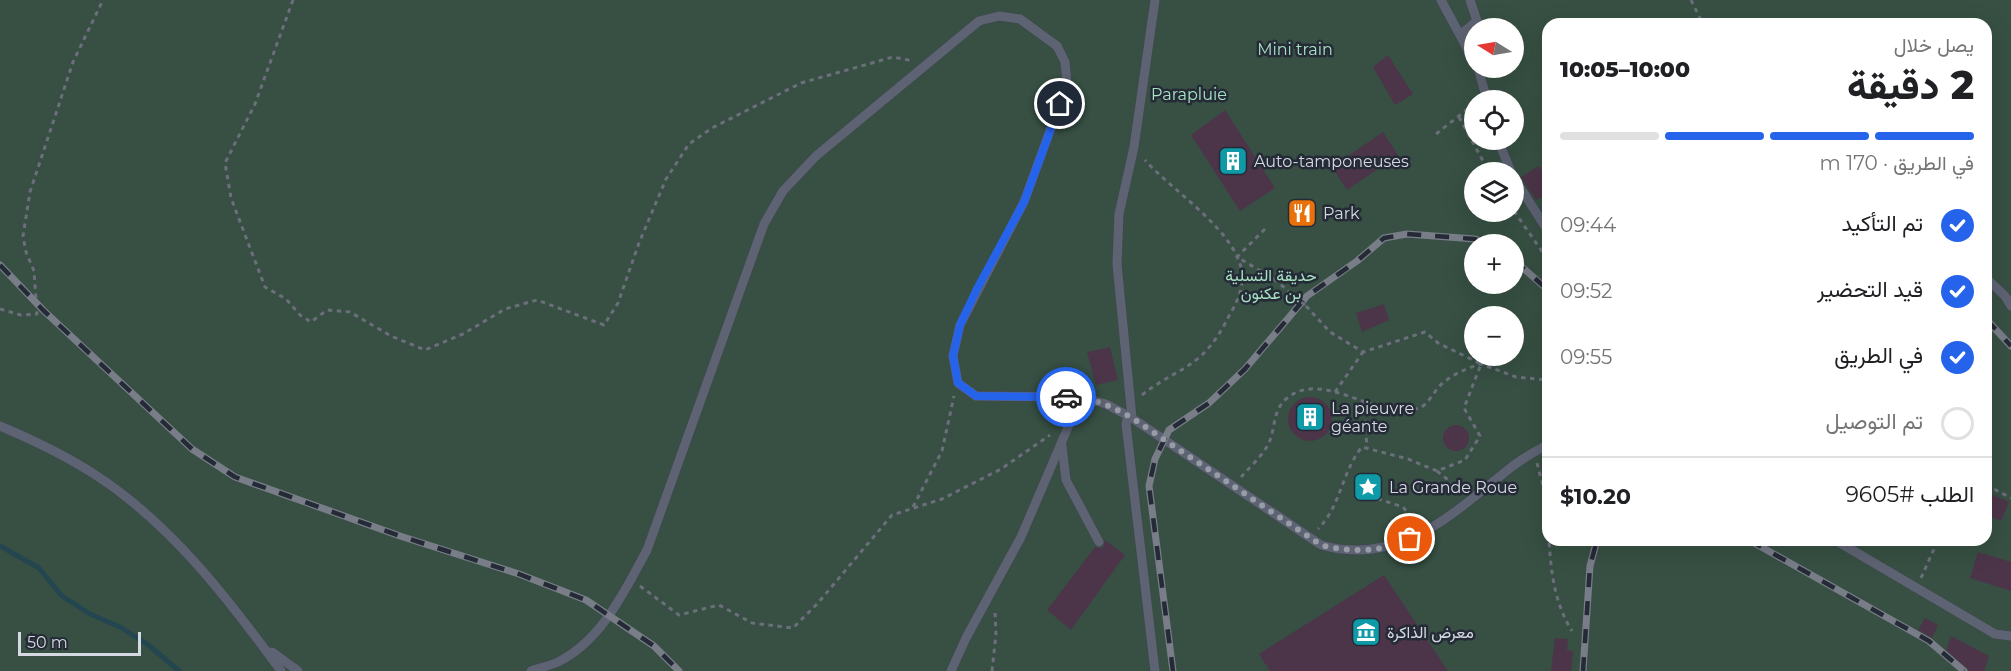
<!DOCTYPE html>
<html lang="ar">
<meta charset="utf-8">
<style>
:root{--surface:#fff;--page:#f6f6f6;--text:#202124;--muted:#757577;--line:#e0e0e0;--accent:#2563eb}
body{margin:0;font-family:Montserrat,Vazirmatn,sans-serif;background:var(--page);color:var(--text);direction:rtl;height:100vh;display:flex;flex-direction:column;font-size:22px;white-space:nowrap}
*{box-sizing:border-box;margin:0}
p{font-size:20px;color:var(--muted)}
.icon{flex:none;width:33px;height:33px;fill:none;stroke:currentColor;stroke-width:2;stroke-linecap:round;stroke-linejoin:round}
.map{position:relative;flex:1;overflow:hidden;direction:ltr}
.details{position:absolute;left:1542px;top:18px;width:450px;height:528px;display:flex;flex-direction:column;background:var(--surface);border-radius:18px;box-shadow:0 6px 24px #0002;direction:rtl}
.details>*{flex:none}
.needle{width:39px;rotate:281deg}
.tools{position:absolute;left:1464px;top:18px;display:grid;gap:12px}
.tools a{display:grid;place-items:center;width:60px;height:60px;border-radius:50%;background:var(--surface);box-shadow:0 6px 24px #0002;font-size:30px}
.scale{position:absolute;left:18px;bottom:15px;width:123px;box-sizing:border-box;padding-left:6px;border:3px solid #d5d9e2;border-top:0;font-size:16px;line-height:21px;white-space:nowrap;color:#d5d9e2;-webkit-text-stroke:4px #252a37;paint-order:stroke}
.pin{position:absolute;display:grid;place-items:center;width:51px;height:51px;color:#fff;margin:-26px;border:3px solid #fff;border-radius:50%;box-shadow:0 2px 6px #0007}
.courier{position:absolute;display:grid;place-items:center;width:60px;height:60px;margin:-30px;border:4px solid #2563eb;border-radius:50%;background:#fff;color:#222;box-shadow:0 2px 8px #0007}
.summary em{font-style:normal;font-weight:800}
.summary div{display:flex;flex-direction:column-reverse}
.summary{display:flex;align-items:center;justify-content:space-between;height:102px;padding:0 18px}
h1{font-size:39px;font-weight:800;line-height:45px}
.bar{display:grid;grid-template-columns:repeat(4,1fr);gap:9px 6px;align-content:center;height:72px;padding:0 18px}
.bar i{height:8px;border-radius:4px;background:var(--line)}
.bar .current{background:var(--accent)}
.bar p{grid-column:span 4}
.line{display:flex;align-items:center;gap:15px;padding:0 18px;border-top:2px solid var(--line)}
.line div{flex:1}
ol{padding:0 18px;list-style:none}
li{display:flex;align-items:center;gap:18px;height:66px}
li p{margin-inline-start:auto}
li .icon{padding:6px;border-radius:50%;background:var(--accent);color:#fff;stroke-width:4}
li:last-child{color:var(--muted)}
li i{width:33px;height:33px;border:3px solid var(--line);border-radius:50%}
.map>svg:first-child{display:block}
</style>
<div class="map">
<svg width="2011" height="671" viewBox="0 0 2011 671">
<rect width="100%" height="100%" fill="#252a37"/>
<path fill="#375043" fill-rule="evenodd" d="M0,0H2011V671H0ZM1548,24H1986V540H1548ZM1474,28H1514V68H1474ZM1474,100H1514V140H1474ZM1474,172H1514V212H1474ZM1474,244H1514V284H1474ZM1474,316H1514V356H1474Z"/>
<g fill="none" stroke-linecap="round" stroke-linejoin="round">
<path stroke="#234650" stroke-width="5" d="M0,546L39,568L62,596L90,614L120,627L147,644L179,671"/>
</g>
<g fill="#4c3548">
<path d="M1388,55L1413,94L1395,105L1373,67Z"/>
<path d="M1225,110L1275,188L1240,211L1191,135Z"/>
<path d="M1383,132L1398,155L1347,190L1332,167Z"/>
<path d="M1539,166L1548,182V194L1536,200L1521,177Z"/>
<path d="M1384,304L1389,320L1362,332L1356,313Z"/>
<path d="M1110,347L1118,380L1096,385L1087,352Z"/>
<circle cx="1310" cy="419" r="22"/>
<circle cx="1456" cy="438" r="13"/>
<path d="M1986,492L2009,502L2001,521L1986,515Z"/>
<path d="M1105,540L1125,555L1071,630L1047,610L1095,547L1103,548Z"/>
<path d="M1978,552L2011,562V591L1970,578Z"/>
<path d="M1384,575L1448,671H1270L1259,654Z"/>
<path d="M1925,618L1938,625L1932,638L1918,630Z"/>
<path d="M1951,636L1989,656L1984,671H1968L1946,650Z"/>
<path d="M1555,638L1568,639L1567,650L1573,651L1571,671H1551Z"/>
</g>
<g fill="none" stroke-linecap="round" stroke-linejoin="round">
<g stroke="#424651" stroke-width="10">
<g id="service">
<path d="M1441,0L1474,61"/>
<path d="M1461,34L1477,21L1470,0"/>
<path d="M1478,68L1487,100"/>
<path d="M1498,140L1511,172"/>
<path d="M1514,178L1548,231"/>
<path d="M1986,278L2005,296L2011,306"/>
<path d="M1081,397L1106,404L1132,418L1321,545C1400,567 1452,514 1509,469C1521,459 1535,452 1548,444"/>
<path d="M1128,416L1126,424L1155,671"/>
<path d="M1132,418L1117,264L1119,214L1134,147L1155,0"/>
<path d="M0,426C33,440 67,456 97,476C172,525 229,600 281,671"/>
<path d="M1062,446L1066,480L1099,542"/>
<path d="M1835,540L1995,634L2011,636"/>
<path d="M272,652L298,671"/>
<path d="M531,671C539,668 549,666 558,662C602,640 624,592 647,550L764,224L783,191L816,156L979,21L999,16L1020,19L1057,46L1065,62L1067,84L1024,202L960,325L953,356L958,383L976,396L1081,397L1021,537L966,638L951,671"/>
</g>
</g>
<g stroke="#6a6f7a" stroke-width="3" stroke-dasharray="4.5 4.5" stroke-linecap="butt">
<path d="M293,0L255,104L225,163L231,198L265,287L286,299L300,315L311,322L327,310L350,312L391,336L425,350L463,334L505,309L537,300L604,325L618,303L639,243L666,179L689,144L712,128L801,83L893,57L913,61"/>
<path d="M1691,0L1703,24"/>
<path d="M1459,117L1489,172"/>
<path d="M1436,134L1474,104"/>
<path d="M1514,211L1548,260"/>
<path d="M1265,229L1237,257L1274,279"/>
<path d="M1306,306L1330,332L1363,352L1425,332L1438,343L1481,364L1464,408L1480,436L1465,460L1437,471L1408,459L1362,447C1342,471 1341,506 1318,529"/>
<path d="M0,309L21,315L37,314L34,271L26,252L23,236L30,192L73,62L103,0"/>
<path d="M1335,392L1363,352"/>
<path d="M1142,395C1161,379 1185,371 1203,354C1214,343 1222,330 1229,316C1236,304 1244,288 1242,273C1237,231 1171,190 1145,160"/>
<path d="M1364,402L1367,448"/>
<path d="M1537,463C1540,476 1545,490 1547,504C1550,547 1548,593 1572,631"/>
<path d="M1437,471L1447,479L1457,494"/>
<path d="M1241,477C1250,467 1261,457 1268,445C1276,429 1272,411 1286,399C1323,367 1377,422 1419,408C1429,405 1435,388 1444,382C1455,373 1468,368 1481,364L1516,377L1548,380"/>
<path d="M1986,488L1990,487L2011,498"/>
<path d="M1369,496L1403,507L1415,522"/>
<path d="M913,507L942,451L954,396"/>
<path d="M1921,578L1938,540"/>
<path d="M640,586L679,615L719,605L752,623L793,628L818,603L892,515L942,499L1001,469L1050,435"/>
<path d="M992,671L996,634L995,613"/>
</g>
<use href="#service" stroke="#5d6372" stroke-width="9"/>
<g stroke="#797d88" stroke-width="7">
<g id="rail">
<path d="M1514,260L1548,290"/>
<path d="M0,265L43,310L192,449L235,477L400,536L519,574L586,600L654,646L679,671"/>
<path d="M1986,319L2011,346"/>
<path d="M1749,540L1929,641L1964,671"/>
<path d="M1173,671L1149,486L1155,459L1169,430L1209,403L1245,369L1307,296L1357,261L1384,238L1407,234L1475,239L1488,244"/>
<path d="M1583,671L1590,566L1597,540"/>
</g>
</g>
<use href="#rail" stroke="#252a37" stroke-width="4.5" stroke-dasharray="14" stroke-linecap="butt"/>
<path stroke="#6a6f7a" stroke-width="3" stroke-dasharray="4.5 4.5" stroke-linecap="butt" d="M1274,279L1306,306"/>
</g>
<g fill="none" stroke-linecap="round" stroke-linejoin="round">
<path stroke="#979ca6" stroke-width="6" stroke-dasharray="0 10.8" d="M1066,397C1091,397 1111,406 1132,418L1321,545C1350,553 1382,552 1410,539"/>
<path stroke="#2563eb" stroke-width="8" d="M1060,104L1024,202L977,289L960,325L953,356L958,383L976,396L1066,397"/>
</g>
<defs>
<g id="building-square" transform="scale(1.5)"><rect x="-9" y="-9" width="18" height="18" rx="4" fill="#0f9aa8" stroke="#252a37"/><path d="M-4-6H4V6H1V3H-1V6H-4ZM-2.5-4.3h1.7v1.8h-1.7ZM.8-4.3h1.7v1.8H.8ZM-2.5-1h1.7V.8h-1.7ZM.8-1h1.7V.8H.8Z" fill="#fff"/></g>
<g id="restaurant-square" transform="scale(1.5)"><rect x="-9" y="-9" width="18" height="18" rx="4" fill="#e8710a" stroke="#252a37"/><path d="M-5-6h1v4h1v-4h1v4h1v-4h1v5L-1.5 .5V6h-2V.5L-5-1ZM5-6V6H3V1.5H1.5Q1.5-4 5-6Z" fill="#fff"/></g>
<g id="sight-square" transform="scale(1.5)"><rect x="-9" y="-9" width="18" height="18" rx="4" fill="#0f9aa8" stroke="#252a37"/><path d="M0-6L1.8-2.2L6-1.7L2.9 1.2L3.7 5.4L0 3.3L-3.7 5.4L-2.9 1.2L-6-1.7L-1.8-2.2Z" fill="#fff"/></g>
<g id="museum-square" transform="scale(1.5)"><rect x="-9" y="-9" width="18" height="18" rx="4" fill="#0f9aa8" stroke="#252a37"/><path d="M0-6L6-3V-2H-6V-3ZM-5-1h2V3h-2ZM-1-1h2V3h-2ZM3-1h2V3H3ZM-6 4H6V6H-6Z" fill="#fff"/></g>
</defs>
<g fill-rule="evenodd">
<use href="#building-square" x="1233" y="161"/>
<use href="#restaurant-square" x="1302" y="213"/>
<use href="#building-square" x="1310" y="417"/>
<use href="#sight-square" x="1368" y="487"/>
<use href="#museum-square" x="1366" y="632"/>
</g>
<g text-anchor="middle" dominant-baseline="central" stroke-width="5" stroke-linejoin="round" paint-order="stroke">
<g font-size="16" fill="#a7e2c3" stroke="#252a37">
<text x="1295" y="49">Mini train</text>
<text x="1189" y="94">Parapluie</text>
<text x="1271" y="275">حديقة التسلية<tspan x="1271" dy="18">بن عكنون</tspan></text>
</g>
<g font-size="16" fill="#d5d9e2" stroke="#252a37" text-anchor="start">
<text x="1254" y="161">Auto-tamponeuses</text>
<text x="1323" y="213">Park</text>
<text x="1331" y="408">La pieuvre<tspan x="1331" dy="18">géante</tspan></text>
<text x="1389" y="487">La Grande Roue</text>
<text x="1387" y="632">معرض الذاكرة</text>
</g>
</g>
</svg>
<div class="tools">
<a><svg class="needle" viewBox="-14 -14 28 28"><path d="M0-13l5 13h-10z" fill="#e53935"/><path d="M0 13l5-13h-10z" fill="#757577"/></svg></a>
<a><svg class="icon" aria-label="locate" viewBox="0 0 24 24"><circle cx="12" cy="12" r="6"/><path d="M12 2v4M12 18v4M2 12h4M18 12h4"/></svg></a>
<a><svg class="icon" aria-label="layers" viewBox="0 0 24 24"><path d="M12 4l9 5-9 5-9-5zM3 14l9 5 9-5"/></svg></a>
<a>+</a>
<a>−</a>
</div>
<div class="scale">50 m</div>
<div class="pin" style="left:1410px;top:539px;background:#ea580c"><svg class="icon" aria-label="bag" viewBox="0 0 24 24"><path d="M5 8h14l-1 12H6zM9 8a3 3 0 0 1 6 0"/></svg></div>
<div class="pin" style="left:1060px;top:104px;background:#1f2937"><svg class="icon" aria-label="home" viewBox="0 0 24 24"><path d="M3 11l9-7 9 7M6 9v11h12V9"/></svg></div>
<div class="courier" style="left:1066px;top:397px"><svg class="icon" aria-label="car" viewBox="0 0 24 24"><path d="M5 17H2v-5l4-1 3-4h7l3 4 3 1v5h-3M9 17h6M6 11h13"/><circle cx="7" cy="17" r="2"/><circle cx="17" cy="17" r="2"/></svg></div>
<section class="details">
<div class="summary"><div><h1>2 دقيقة</h1><p>يصل خلال</p></div><em>10:00–10:05</em></div>
<div class="bar"><i class="current"></i><i class="current"></i><i class="current"></i><i></i><p>في الطريق · 170 m</p></div>
<ol>
<li><svg class="icon" aria-label="check" viewBox="0 0 24 24"><path d="M5 12l5 5 9-10"/></svg>تم التأكيد<p>09:44</p></li>
<li><svg class="icon" aria-label="check" viewBox="0 0 24 24"><path d="M5 12l5 5 9-10"/></svg>قيد التحضير<p>09:52</p></li>
<li><svg class="icon" aria-label="check" viewBox="0 0 24 24"><path d="M5 12l5 5 9-10"/></svg>في الطريق<p>09:55</p></li>
<li><i></i>تم التوصيل</li>
</ol>
<div class="line" style="height:78px"><div>الطلب #9605</div><b>$10.20</b></div>
</section>
</div>
